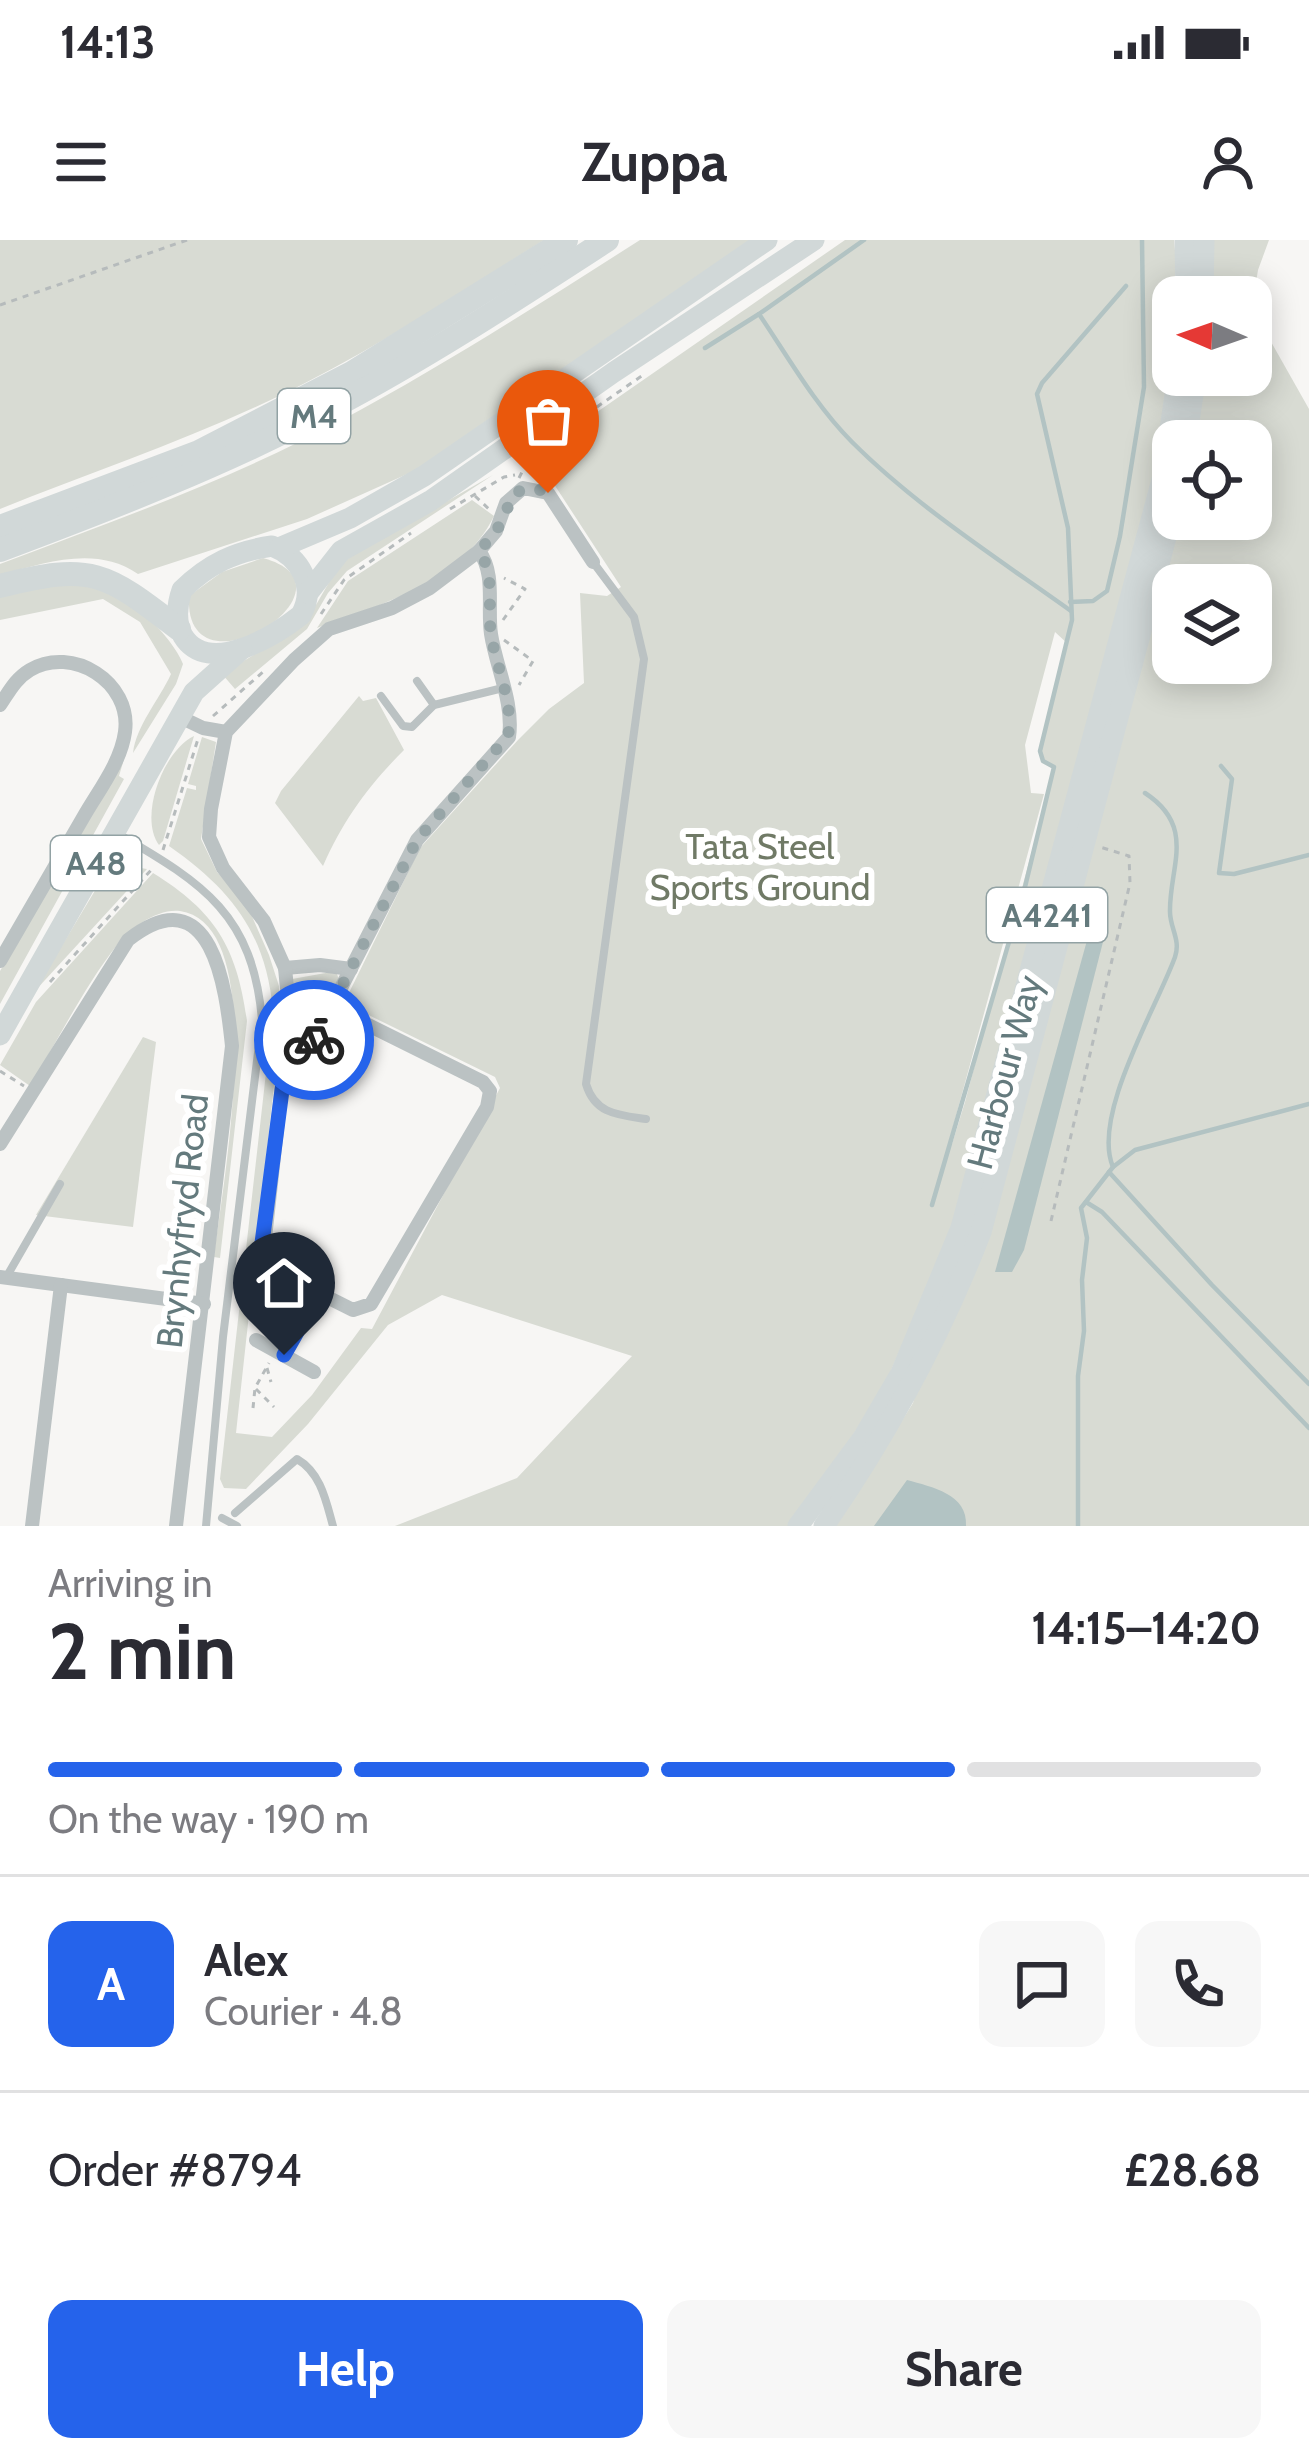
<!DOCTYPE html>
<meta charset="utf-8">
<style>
:root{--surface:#fff;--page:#f7f7f7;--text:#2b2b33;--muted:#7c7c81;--line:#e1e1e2;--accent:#2563eb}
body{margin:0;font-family:Cabin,sans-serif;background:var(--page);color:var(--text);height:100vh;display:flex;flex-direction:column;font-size:45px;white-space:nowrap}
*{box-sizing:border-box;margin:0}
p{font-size:39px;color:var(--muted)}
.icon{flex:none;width:66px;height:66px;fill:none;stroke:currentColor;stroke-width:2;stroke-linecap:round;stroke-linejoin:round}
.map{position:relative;height:1286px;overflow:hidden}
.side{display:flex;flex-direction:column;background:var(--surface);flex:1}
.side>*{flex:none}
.needle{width:78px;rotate:272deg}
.fabs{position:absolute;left:1152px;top:36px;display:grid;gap:24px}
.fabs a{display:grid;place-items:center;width:120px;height:120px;border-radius:24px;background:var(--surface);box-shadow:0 6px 30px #0003;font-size:60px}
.pin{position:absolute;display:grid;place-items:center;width:102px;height:102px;color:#fff;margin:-123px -51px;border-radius:50% 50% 50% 0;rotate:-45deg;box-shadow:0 0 12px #0007}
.pin .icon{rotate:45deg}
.courier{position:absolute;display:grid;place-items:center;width:120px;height:120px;margin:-60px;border:9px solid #2563eb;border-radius:50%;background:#fff;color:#222;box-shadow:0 3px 15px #0007}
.headline em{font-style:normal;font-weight:800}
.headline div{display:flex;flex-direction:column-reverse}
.headline{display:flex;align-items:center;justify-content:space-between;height:204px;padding:0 48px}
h1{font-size:78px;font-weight:800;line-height:90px}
.bar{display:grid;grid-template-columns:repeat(4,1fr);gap:18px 12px;align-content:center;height:144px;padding:0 48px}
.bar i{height:15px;border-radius:9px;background:var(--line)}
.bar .current{background:var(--accent)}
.bar p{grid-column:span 4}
.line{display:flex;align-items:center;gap:30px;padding:0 48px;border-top:3px solid var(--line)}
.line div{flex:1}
.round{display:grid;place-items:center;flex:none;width:126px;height:126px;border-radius:24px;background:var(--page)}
.button{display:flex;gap:24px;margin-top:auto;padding:24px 48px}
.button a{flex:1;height:138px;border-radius:24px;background:var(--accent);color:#fff;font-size:48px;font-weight:800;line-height:138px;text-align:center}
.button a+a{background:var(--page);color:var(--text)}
.status{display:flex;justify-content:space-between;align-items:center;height:84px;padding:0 60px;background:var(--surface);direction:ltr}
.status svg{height:33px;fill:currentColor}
header{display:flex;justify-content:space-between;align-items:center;height:156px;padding:0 48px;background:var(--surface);font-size:54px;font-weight:800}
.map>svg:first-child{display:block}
</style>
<div class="status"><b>14:13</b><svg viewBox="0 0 49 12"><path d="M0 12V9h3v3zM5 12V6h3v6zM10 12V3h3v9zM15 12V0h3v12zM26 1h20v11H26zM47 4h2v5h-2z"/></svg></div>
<header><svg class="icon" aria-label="menu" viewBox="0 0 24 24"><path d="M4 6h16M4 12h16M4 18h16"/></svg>Zuppa<svg class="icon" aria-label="person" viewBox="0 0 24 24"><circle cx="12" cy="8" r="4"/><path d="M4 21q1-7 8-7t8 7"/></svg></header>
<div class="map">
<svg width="1309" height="1286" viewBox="0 0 1309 1286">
<rect width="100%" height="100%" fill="#f7f6f4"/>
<g fill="#d8dbd3" fill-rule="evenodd">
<path d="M0,0H544C466,49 389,100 307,142C209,193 102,228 0,269Z"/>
<path d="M640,0H750L414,231L307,279L138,334C95,305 46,323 0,335V324C114,281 232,239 340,181C443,126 541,63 640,0Z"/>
<path d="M845,0H1174L1176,20L1168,155L1153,236L964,960L884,1147L794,1286H395L517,1238L632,1116L442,1055L388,1085L308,1184L246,1249L224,1248L220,1239L273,771C266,694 232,650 169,606L187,548L196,550V546L188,544L202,497L216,502L201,599L217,632L247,665L269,715L279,746L281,782L236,1193L272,1197L312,1155L361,1088L372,1089L500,848L495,837L344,763L420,608L518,500L549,469L584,443L580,353L607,356L621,347L535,215ZM1055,392L1068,404L1040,511L1043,521L1054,528L965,862L952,904L948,905L1044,554L1031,553L1025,505Z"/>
<path d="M1212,0H1269L1258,30L1252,68L1309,169V1286H836L913,1163L1179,279H1251V201H1195L1206,135H1251V57H1212ZM1173,345H1251V423H1173Z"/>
<path d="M493,235L347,331L328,353L307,389L235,449L222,434L305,384L339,325L354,314Z"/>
<path d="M472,260L494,276C462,342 380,365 317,388L348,341Z"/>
<path d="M263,318C370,347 183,465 189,356L222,332Z"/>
<path d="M67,343C77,344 88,343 97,345C127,352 172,396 183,424L176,444L133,513C136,486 159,460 171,434L140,382L103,359L0,380V356Z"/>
<path d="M359,456L363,461L376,458L404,510C368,546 344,579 323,626L275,563L281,551Z"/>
<path d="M194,496L163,601L159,605C138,576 164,510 194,496Z"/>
<path d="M129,502L119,536L124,539L0,764V731L101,558Z"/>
<path d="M128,626L147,629L34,752L105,634Z"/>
<path d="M153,633C216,672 237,708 247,781L220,1018L214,1017C221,955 273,684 180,671C158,668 130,688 117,705C84,747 58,800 30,846L0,825L36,762Z"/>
<path d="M331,732L337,734L340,743L302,808L297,809L294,805L297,774L292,739Z"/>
<path d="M143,797L156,802L133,987L36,975Z"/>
</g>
<g fill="#b2c3c3">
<path d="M1091,686L1102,687L1104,698L1024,1010L1012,1032H995Z"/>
<path d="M907,1240C932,1247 968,1254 966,1286H874Z"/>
</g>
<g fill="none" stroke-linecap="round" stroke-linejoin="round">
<g stroke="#b2c3c3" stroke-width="4.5">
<path d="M759,74L864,0"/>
<path d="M705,108L759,74C788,117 815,165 852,202C916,266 997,318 1071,371"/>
<path d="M1070,362L1093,361L1107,351L1120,296L1144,147L1142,0"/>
<path d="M1221,526L1232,539L1219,633L1234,634L1309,615"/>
<path d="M1113,927C1091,876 1157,767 1175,717C1181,700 1170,688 1170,672C1169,627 1197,587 1145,553"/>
<path d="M1109,932L1212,1045L1309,1144"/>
<path d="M1086,962L1102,972L1309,1188"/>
<path d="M932,965L1025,647L1054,527L1043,521L1040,511L1072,380L1068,288L1037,154L1042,143L1126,46"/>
<path d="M1078,1286V1136L1084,1091L1082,1040L1087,998L1081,968L1113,927L1135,910L1309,864"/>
</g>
<g stroke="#b6bbbc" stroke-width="3" stroke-dasharray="6 6" stroke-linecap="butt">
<path d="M0,65L187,0"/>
<path d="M519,238L532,212L643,135"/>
<path d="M475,256L490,270"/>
<path d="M450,269L504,237L515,235"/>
<path d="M321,374L344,340L411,293"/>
<path d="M503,380L525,349L504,338"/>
<path d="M504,400L533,421L519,445"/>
<path d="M213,476L264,431"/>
<path d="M163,610L198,499"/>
<path d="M50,742L152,629"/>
<path d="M0,831L24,846"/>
<path d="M1051,981L1130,643L1129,616L1100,607"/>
<path d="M240,1030H260"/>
<path d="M166,1045L192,1025"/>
<path d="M166,1074L184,1101"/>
<path d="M267,1128L271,1142"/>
<path d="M256,1149L274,1167"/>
<path d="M253,1168L255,1148L269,1123"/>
</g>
<g stroke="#bbc2c3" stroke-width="8">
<path d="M593,322L634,377L644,419L586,844C595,874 618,875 646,879"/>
<path d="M417,441L434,465"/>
<path d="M381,456L403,486L412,487L434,465L503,448"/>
<path d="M120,595C204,644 253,675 262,780L223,1097L206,1286"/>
<path d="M7,1036L60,944"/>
<path d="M235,1273L297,1219C321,1233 326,1261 333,1286"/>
<path d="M222,1278L237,1286"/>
</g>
<g stroke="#bbc2c3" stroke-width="14">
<path d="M0,465C9,452 15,439 30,430C72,405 132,442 125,492C121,522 99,550 84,576C56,624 28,673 0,721"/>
<path d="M180,477L203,488L226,492"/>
<path d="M285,728L320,725L351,729"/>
<path d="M332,767L483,842L490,851L487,867L371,1064L353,1070L277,1032L263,1016L283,835H290L305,818L417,600L509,497C514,463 496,427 491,394C487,367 496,334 479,311"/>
<path d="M283,835L290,779L285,728L264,681L223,628L209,597L211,569L226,492L294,420L329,389L392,368L430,348L479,311L496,291L506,263L523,248L548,253L593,322"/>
<path d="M0,904L128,700C212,634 226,748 232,806L176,1286"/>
<path d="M0,1037L204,1064"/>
<path d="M256,1100L314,1132"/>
<path d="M284,1115L318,1055"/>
<path d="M32,1286L61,1045"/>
</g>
<g stroke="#d1d8d8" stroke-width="21">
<path d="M1185,0L1186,57"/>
<path d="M1203,57L1204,0"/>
<path d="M1186,201L1196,135"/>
<path d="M272,306C300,317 317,346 301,375C275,396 208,437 183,396C175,383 177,364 182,350C208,324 236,311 272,306Z"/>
<path d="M279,308L350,278L424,236L767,0"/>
<path d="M308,353L341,311L430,261L614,132L814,0"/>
<path d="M0,795L194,452L242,409"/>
<path d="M798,1286L863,1198L901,1133L961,988L1163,236L1178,135"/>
<path d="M824,1286C889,1192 940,1098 981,992L1173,271"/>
</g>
<g stroke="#d1d8d8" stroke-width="24">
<path d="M0,287L199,212L352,133L566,0"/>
<path d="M0,310C112,268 225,224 331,168C426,118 516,59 607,0"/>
<path d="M0,346C93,322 106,333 179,389"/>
</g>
</g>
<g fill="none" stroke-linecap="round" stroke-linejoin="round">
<path stroke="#97a5a7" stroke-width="12" stroke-dasharray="0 21.6" d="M314,800L417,600L508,496C514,463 496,427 491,394C487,367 496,335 479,311L496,292L515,252L535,248L548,253"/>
<path stroke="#2563eb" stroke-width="15" d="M284,1115L318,1055L268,1025L262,1003L284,835L296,831L314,800"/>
</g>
<g text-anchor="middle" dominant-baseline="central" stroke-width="12" stroke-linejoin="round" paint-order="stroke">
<g fill="#fff" stroke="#92a2a4" stroke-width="3">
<rect x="278" y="149" width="72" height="54" rx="9"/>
<rect x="51" y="596" width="90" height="54" rx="9"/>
<rect x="987" y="648" width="120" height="54" rx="9"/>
</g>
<g font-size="33" font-weight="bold" fill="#647a7d">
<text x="314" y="176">M4</text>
<text x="96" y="623">A48</text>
<text x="1047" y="675">A4241</text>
</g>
<g font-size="36" fill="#707a66" stroke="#fff">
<text x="760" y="606">Tata Steel<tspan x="760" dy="41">Sports Ground</tspan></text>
</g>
<g font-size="36" fill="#647a7d" stroke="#fff">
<text transform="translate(1004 832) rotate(-75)">Harbour Way</text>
<text transform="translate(182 981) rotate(-84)">Brynhyfryd Road</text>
</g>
</g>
</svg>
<div class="fabs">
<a><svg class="needle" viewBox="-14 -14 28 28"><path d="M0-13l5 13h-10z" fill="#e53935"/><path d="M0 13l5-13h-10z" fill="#7c7c81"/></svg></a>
<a><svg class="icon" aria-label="locate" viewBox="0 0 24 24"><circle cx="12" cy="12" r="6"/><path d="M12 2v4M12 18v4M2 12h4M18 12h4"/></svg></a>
<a><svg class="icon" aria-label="layers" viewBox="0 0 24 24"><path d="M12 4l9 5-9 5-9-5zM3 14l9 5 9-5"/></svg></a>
</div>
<div class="pin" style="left:548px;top:253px;background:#ea580c"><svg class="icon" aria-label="bag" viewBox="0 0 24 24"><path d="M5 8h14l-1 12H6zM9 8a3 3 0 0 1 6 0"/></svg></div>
<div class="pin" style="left:284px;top:1115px;background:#1f2937"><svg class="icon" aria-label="home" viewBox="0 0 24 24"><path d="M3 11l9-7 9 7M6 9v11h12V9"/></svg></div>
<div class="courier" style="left:314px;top:800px"><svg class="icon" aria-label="bike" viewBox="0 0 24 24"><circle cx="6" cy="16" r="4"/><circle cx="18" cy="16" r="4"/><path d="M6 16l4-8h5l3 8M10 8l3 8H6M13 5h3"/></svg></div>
</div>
<section class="side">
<div class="headline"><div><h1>2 min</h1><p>Arriving in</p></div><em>14:15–14:20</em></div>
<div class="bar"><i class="current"></i><i class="current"></i><i class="current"></i><i></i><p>On the way · 190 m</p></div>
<div class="line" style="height:216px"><b class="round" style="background:var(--accent);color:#fff">A</b><div><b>Alex</b><p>Courier · 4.8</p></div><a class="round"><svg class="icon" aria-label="chat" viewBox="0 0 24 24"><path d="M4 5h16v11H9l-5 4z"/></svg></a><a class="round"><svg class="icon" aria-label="phone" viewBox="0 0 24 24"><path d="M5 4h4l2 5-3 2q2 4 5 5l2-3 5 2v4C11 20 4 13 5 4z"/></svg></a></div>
<div class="line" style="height:156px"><div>Order #8794</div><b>£28.68</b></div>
<div class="button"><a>Help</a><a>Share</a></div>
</section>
